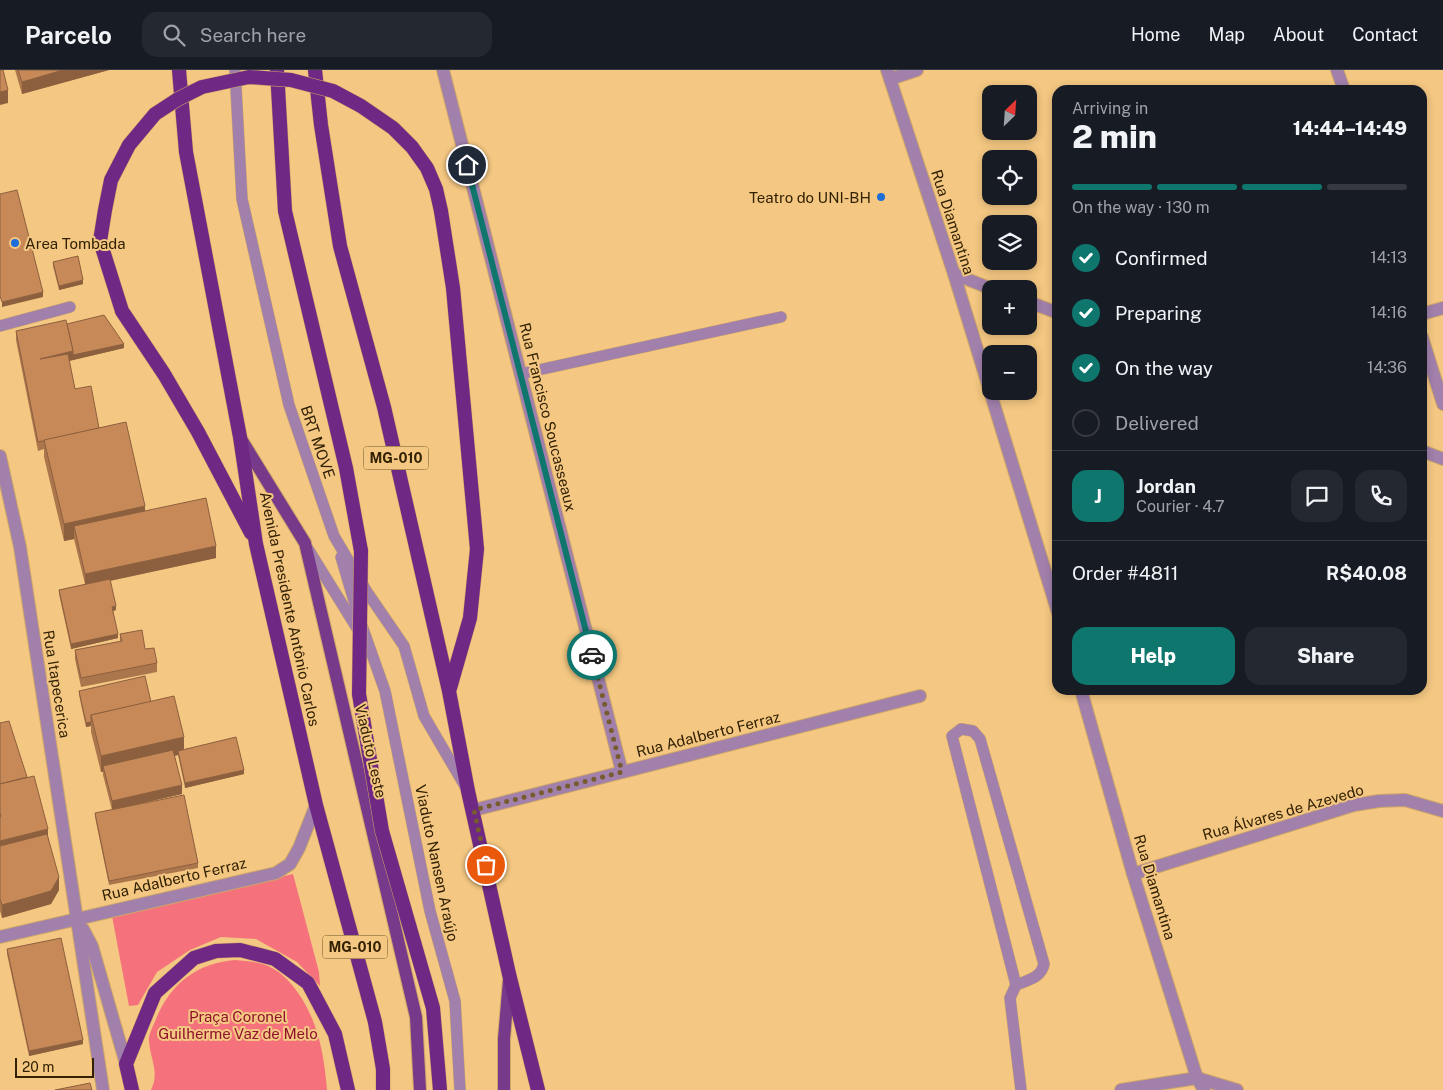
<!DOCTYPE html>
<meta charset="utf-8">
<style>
:root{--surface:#171b24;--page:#242831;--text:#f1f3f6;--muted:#9ea1a6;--line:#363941;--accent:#0f766e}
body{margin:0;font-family:"Public Sans",sans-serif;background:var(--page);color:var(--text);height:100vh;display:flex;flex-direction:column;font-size:19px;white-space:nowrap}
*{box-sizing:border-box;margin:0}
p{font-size:16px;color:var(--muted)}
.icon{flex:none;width:28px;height:28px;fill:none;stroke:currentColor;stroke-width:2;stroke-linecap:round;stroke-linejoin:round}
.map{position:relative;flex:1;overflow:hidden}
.side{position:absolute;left:1052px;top:15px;width:375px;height:610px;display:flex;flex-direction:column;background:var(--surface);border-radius:15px;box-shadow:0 2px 8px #0003}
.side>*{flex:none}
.needle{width:32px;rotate:25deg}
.buttons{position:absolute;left:982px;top:15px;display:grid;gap:10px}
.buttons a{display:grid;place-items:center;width:55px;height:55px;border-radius:10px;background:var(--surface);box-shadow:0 2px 8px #0003;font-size:25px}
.scale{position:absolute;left:15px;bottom:12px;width:79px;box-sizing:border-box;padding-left:5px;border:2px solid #322103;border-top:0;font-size:14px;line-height:18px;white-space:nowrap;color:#322103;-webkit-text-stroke:4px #f4c782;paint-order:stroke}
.pin{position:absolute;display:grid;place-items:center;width:42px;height:42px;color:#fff;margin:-21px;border:2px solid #fff;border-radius:50%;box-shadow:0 1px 5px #0007}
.courier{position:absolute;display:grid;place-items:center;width:50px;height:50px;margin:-25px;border:4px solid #0f766e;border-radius:50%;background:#fff;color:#222;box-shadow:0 1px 6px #0007}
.head em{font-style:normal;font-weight:800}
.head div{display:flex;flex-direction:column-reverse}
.head{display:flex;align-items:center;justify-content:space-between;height:85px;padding:0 20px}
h1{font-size:32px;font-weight:800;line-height:38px}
.bar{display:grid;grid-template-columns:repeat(4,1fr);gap:8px 5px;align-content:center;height:60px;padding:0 20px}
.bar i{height:6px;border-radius:4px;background:var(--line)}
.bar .on{background:var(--accent)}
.bar p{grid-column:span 4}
.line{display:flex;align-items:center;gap:12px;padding:0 20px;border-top:1px solid var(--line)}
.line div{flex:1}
.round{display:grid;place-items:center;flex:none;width:52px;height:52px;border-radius:15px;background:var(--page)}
ol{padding:0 20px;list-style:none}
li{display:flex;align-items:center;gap:15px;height:55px}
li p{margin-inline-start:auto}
li .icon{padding:5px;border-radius:50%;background:var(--accent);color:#fff;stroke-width:4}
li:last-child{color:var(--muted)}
li i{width:28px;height:28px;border:2px solid var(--line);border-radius:50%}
.cta{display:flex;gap:10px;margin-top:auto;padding:10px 20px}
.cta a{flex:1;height:58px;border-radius:15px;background:var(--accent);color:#fff;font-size:20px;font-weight:800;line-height:58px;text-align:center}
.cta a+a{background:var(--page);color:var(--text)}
header{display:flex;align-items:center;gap:30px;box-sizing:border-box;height:70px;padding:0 25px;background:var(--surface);border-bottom:1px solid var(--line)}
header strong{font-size:24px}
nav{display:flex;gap:28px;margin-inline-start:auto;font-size:18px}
.search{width:350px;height:45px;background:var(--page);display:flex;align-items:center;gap:12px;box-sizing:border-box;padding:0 18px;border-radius:15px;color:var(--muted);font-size:19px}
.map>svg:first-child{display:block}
</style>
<header>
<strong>Parcelo</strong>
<div class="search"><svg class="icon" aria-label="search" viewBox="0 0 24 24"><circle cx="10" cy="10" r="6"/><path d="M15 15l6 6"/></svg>Search here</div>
<nav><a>Home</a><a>Map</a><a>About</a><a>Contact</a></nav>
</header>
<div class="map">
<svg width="1443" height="1020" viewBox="0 0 1443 1020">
<rect width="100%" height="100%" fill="#f4c782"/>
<g fill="#f5727c">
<path d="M293,804L319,902L320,916L297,892L256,869L221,867L190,880L157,902L138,935L129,936L112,846Z"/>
<path d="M235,890C248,891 261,892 272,898C280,902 287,909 293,916C317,946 324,982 327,1020H151C160,1002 150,989 149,971C148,964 154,955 156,949C170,914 197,893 235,890Z"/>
</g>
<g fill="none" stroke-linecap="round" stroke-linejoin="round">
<g stroke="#cda669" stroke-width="12">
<g id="service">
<path d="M235,0L242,129L289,335L334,466L367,522L404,576L424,646L465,716"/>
<path d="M0,256L70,237"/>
<path d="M520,304L781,247"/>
<path d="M308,479L360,563"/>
<path d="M341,487L357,541"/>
<path d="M362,556L385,621L430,841L455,931L460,1020"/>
<path d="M1016,915L952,666L961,659L973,661L980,669L1044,894C1041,908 1028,910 1016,915L1010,928L1021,1020"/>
</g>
</g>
<g stroke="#cda669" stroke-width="14">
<g id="minor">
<path d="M443,0L622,702"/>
<path d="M1422,244L1443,238"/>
<path d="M474,740L920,626"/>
<path d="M1133,804L1354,735L1379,731L1405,730L1443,741"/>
<path d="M0,867L276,803L290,794L299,778L316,735"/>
<path d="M1121,1020L1197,1008L1237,1020"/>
</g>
</g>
<g stroke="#cda669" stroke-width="14">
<g id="tertiary">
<path d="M887,0L954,204L1058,543"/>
<path d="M1337,0L1344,20"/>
<path d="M890,9L917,0"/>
<path d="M954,204L992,219"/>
<path d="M1029,232L1058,243"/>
<path d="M1422,267L1443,334"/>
<path d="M1422,381L1443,389"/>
<path d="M0,386L20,477L103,1020"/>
<path d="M1081,620L1133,804L1197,1008L1204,1020"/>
<path d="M83,859L92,876L126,994"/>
</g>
</g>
<g stroke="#cda669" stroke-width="14">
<g id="primary">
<path d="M241,369L305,473L416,947L420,1020"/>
<path d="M504,1020V969L509,910"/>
</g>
</g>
<g stroke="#cda669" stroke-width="15">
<g id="trunk">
<path d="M179,0L186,82L240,367L256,474L316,735L375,952L383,999V1020"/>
<path d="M277,0L285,141L346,398L361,481"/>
<path d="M315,0L321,55L340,176L384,337L449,621L468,721L509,904L538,1020"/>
<path d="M441,141L453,218L477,479L470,548L450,618"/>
<path d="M122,241L164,304L198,362L251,463"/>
<path d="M132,1020L126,994L155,923L194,888L216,881L240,880L275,889L308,913L335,964L348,1020"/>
</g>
</g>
<use href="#service" stroke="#a180ac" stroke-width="11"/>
<use href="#minor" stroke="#a180ac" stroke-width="12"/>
<use href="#tertiary" stroke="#a180ac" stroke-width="12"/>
<use href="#primary" stroke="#77398a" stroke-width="12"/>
<use href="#trunk" stroke="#6f2984" stroke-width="14"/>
<g stroke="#cda669" stroke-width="15" stroke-linecap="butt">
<g id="trunk-bridge">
<path d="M122,241L100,171L105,140L111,110L129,75L155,44L178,29L202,17L249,7L291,10L333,21L361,36L393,58L412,77L427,98L436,119L441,141"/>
<path d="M361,481L359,624L382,761L433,938L440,1020"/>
</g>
</g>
<use href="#trunk-bridge" stroke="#6f2984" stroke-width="14"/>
</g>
<g fill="#ac764d">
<path d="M15,0H109L22,24Z"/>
<path d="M53,192L83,214L59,220L53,196Z"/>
<path d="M67,254L124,278L69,291L75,319L99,358L145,441L216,488L110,511L116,540L113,541L118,568L71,579L59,524V520L85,514L74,469L64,471L44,387V379L38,381L16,270V261Z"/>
<path d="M120,564L145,579L157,593V602L81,617L75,589V580L120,572Z"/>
<path d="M79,621L151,632L184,680L244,704L185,718L178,685L174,686L182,724L125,737L198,793V798L109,815L95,747V743L112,740L103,705V702H101L91,662V656L86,657L79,625Z"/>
<path d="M0,653L27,708L48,766L59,820L51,834L2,848L0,841Z"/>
<path d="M7,879L83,974L29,986L7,884Z"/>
</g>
<g fill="#8c603e">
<path d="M63,0H109L22,24V12Z"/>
<path d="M8,20V33L0,35V22Z"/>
<path d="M83,210V214L59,220V216Z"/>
<path d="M43,222V227L2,237V232Z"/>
<path d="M124,274V278L73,290L40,298V289L73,281Z"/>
<path d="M145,436V452L74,456V469L64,471V454Z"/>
<path d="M216,476V488L85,516V504Z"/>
<path d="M116,536V540L112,541V537Z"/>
<path d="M118,564V568L71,579V574Z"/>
<path d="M91,652V656L86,657V653Z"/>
<path d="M184,667V683L178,681V685L104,702L103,696V702H101V686Z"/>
<path d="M244,700V704L185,718V713Z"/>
<path d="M182,715V724L112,740V731Z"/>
<path d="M48,759V772L0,784V771Z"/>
<path d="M59,807V820L51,834L2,848V835Z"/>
<path d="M83,970V974L29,986V981Z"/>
</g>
<g fill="#c88959" stroke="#8c603e">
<path d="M0,0H3L8,20L0,22Z"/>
<path d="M18,0H63L22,12Z"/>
<path d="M17,120L43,222L2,232L0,226V124Z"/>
<path d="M78,186L83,210L59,216L53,192Z"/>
<path d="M104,245L124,274L73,285V281L67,254Z"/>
<path d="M66,250L73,281L40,289L68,284L75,319L91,316L99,358L38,372L16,261Z"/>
<path d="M126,352L145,436L64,454L44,370Z"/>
<path d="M206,428L216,476L85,504L74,456Z"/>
<path d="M110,509L116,536L112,537L118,564L71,574L59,520Z"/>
<path d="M142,560L145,579L154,578L157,593L81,608L75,580L122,571L120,564Z"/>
<path d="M145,606L151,632L91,645V652L86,653L79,621Z"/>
<path d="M174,626L184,667L101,686L91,645Z"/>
<path d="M9,651L27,707L0,714V653Z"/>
<path d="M236,667L244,700L185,713L178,681Z"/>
<path d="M173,680L182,715L112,731L103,696Z"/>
<path d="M34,706L48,759L0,771V747L1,746L0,743V714Z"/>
<path d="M184,725L198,793L109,811L95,743Z"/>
<path d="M47,764L59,807L51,821L2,835L0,829V776Z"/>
<path d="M61,868L83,970L29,981L7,879Z"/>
<path d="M90,1013L92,1020H55Z"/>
</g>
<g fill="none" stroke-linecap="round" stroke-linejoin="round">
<path stroke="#765b2f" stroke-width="5" stroke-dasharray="0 9" d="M486,795L474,740L622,702L592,585"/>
<path stroke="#0f766e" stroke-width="6" d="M467,95L592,585"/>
</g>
<g fill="#1d6ed8" stroke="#f4c782" stroke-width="2">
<circle cx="881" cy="127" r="5"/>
<circle cx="15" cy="173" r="5"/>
</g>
<g text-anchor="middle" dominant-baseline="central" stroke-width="4" stroke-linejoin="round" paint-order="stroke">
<g fill="#f4c782" stroke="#6c5329" stroke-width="1">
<rect x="363.5" y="376.5" width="65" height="23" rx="4"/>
<rect x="322.5" y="865.5" width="65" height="23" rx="4"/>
</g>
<g font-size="14" font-weight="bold" fill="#322103">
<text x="396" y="388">MG-010</text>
<text x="355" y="877">MG-010</text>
</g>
<g font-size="15" fill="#322103" stroke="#f4c782" text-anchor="end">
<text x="871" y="127">Teatro do UNI-BH</text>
<text x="25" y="173" text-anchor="start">Area Tombada</text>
</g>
<g font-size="15" fill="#322103" stroke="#f4c782">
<text transform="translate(953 152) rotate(72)">Rua Diamantina</text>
<text transform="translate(548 347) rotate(76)">Rua Francisco Soucasseaux</text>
<text transform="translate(318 372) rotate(71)">BRT MOVE</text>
<text transform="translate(290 539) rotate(78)">Avenida Presidente Antônio Carlos</text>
<text transform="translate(57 614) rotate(81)">Rua Itapecerica</text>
<text transform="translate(708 664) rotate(-14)">Rua Adalberto Ferraz</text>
<text transform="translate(371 681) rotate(77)">Viaduto Leste</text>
<text transform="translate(1283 742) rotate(-16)">Rua Álvares de Azevedo</text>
<text transform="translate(437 793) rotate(78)">Viaduto Nansen Araújo</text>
<text transform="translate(174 809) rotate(-13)">Rua Adalberto Ferraz</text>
<text transform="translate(1155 817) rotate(73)">Rua Diamantina</text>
</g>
<g font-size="15" fill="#8f132c" stroke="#f4c782">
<text x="238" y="946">Praça Coronel<tspan x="238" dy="17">Guilherme Vaz de Melo</tspan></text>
</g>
</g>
</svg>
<div class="buttons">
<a><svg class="needle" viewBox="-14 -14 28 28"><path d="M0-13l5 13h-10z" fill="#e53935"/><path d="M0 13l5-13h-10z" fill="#9ea1a6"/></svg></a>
<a><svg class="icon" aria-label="locate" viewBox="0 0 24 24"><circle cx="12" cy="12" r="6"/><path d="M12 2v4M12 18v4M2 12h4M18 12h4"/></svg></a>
<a><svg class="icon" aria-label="layers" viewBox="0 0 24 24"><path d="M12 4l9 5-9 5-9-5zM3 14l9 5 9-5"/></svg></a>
<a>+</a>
<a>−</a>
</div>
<div class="scale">20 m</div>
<div class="pin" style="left:486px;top:795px;background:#ea580c"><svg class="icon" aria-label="bag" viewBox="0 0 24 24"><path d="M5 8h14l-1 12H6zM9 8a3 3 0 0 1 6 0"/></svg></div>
<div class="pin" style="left:467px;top:95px;background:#1f2937"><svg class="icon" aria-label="home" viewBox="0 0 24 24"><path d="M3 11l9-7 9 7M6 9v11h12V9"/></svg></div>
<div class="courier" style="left:592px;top:585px"><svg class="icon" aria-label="car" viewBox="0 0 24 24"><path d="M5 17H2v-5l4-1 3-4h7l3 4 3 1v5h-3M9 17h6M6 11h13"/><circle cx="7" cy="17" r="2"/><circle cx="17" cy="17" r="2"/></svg></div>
<section class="side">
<div class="head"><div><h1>2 min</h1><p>Arriving in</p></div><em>14:44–14:49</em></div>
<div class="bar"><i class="on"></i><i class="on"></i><i class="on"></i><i></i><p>On the way · 130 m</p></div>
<ol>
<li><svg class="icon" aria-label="check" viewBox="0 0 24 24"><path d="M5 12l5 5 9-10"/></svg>Confirmed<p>14:13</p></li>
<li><svg class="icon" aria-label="check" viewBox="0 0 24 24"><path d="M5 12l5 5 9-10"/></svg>Preparing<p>14:16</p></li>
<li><svg class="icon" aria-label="check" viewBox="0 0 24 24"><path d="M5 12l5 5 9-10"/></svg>On the way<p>14:36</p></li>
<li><i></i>Delivered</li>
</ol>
<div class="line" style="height:90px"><b class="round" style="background:var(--accent);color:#fff">J</b><div><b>Jordan</b><p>Courier · 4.7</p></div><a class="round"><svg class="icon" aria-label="chat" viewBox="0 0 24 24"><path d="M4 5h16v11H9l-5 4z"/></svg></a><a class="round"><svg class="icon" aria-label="phone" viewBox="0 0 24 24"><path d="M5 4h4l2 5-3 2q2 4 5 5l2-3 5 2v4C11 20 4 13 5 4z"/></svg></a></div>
<div class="line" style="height:65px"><div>Order #4811</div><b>R$40.08</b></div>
<div class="cta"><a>Help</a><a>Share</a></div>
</section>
</div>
